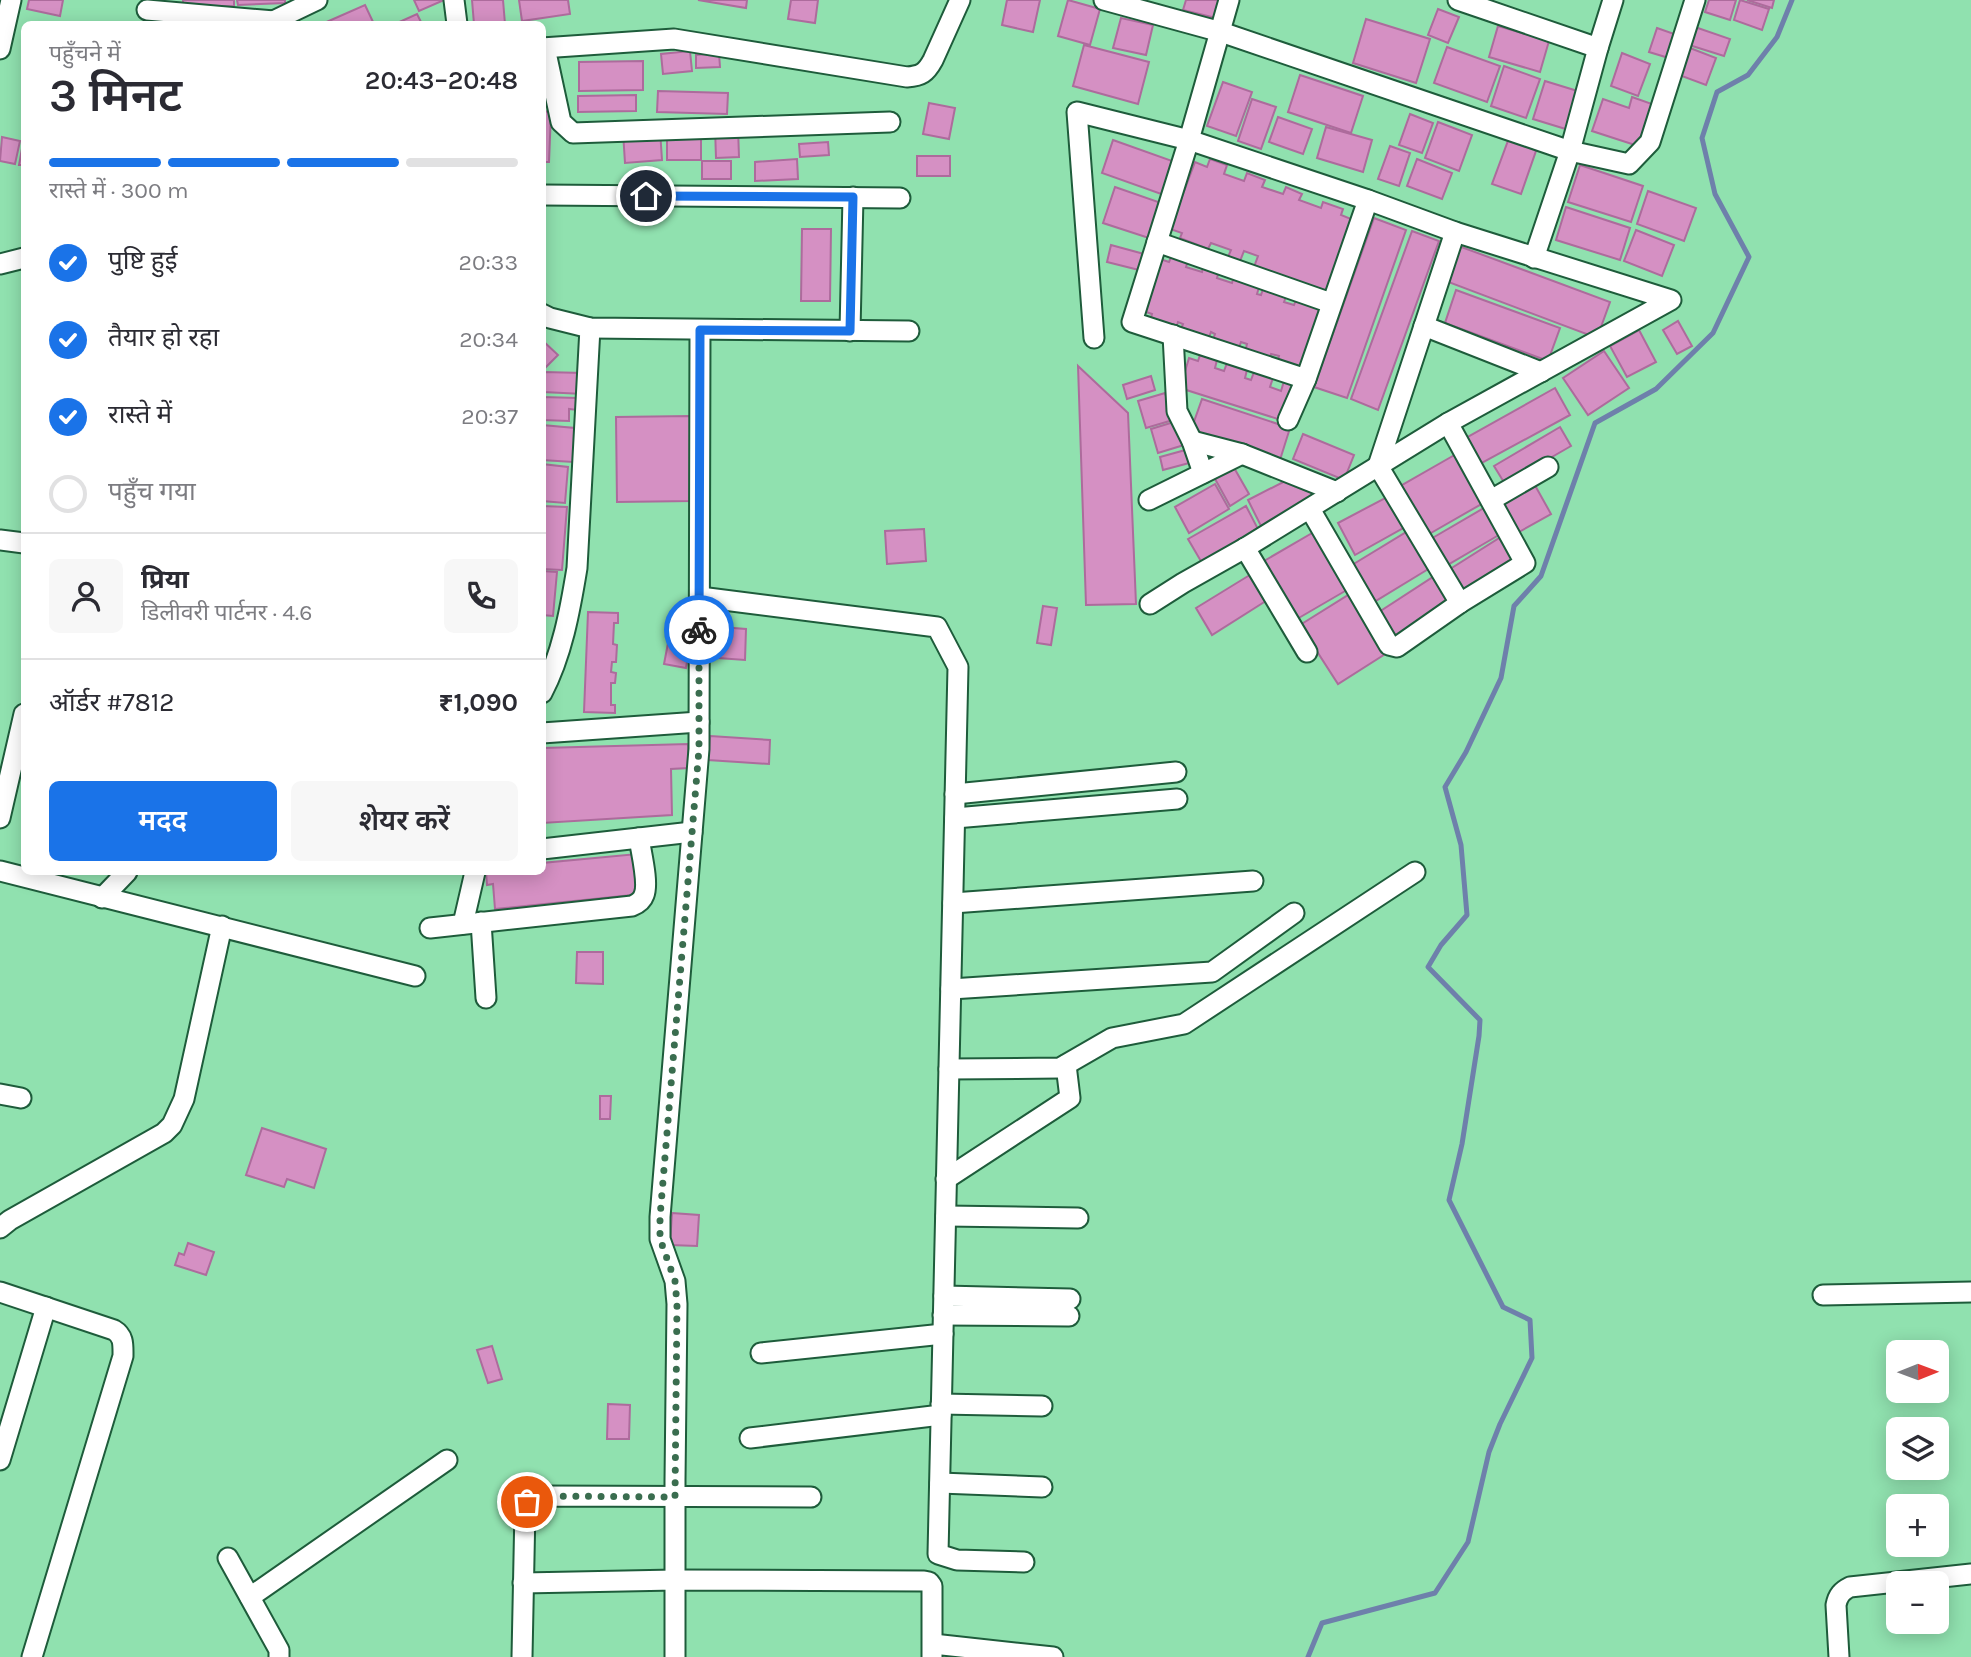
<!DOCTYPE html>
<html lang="hi">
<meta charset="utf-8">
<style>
:root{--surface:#fff;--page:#f7f7f7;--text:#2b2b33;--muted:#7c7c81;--line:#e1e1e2;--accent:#1a73e8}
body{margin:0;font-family:Karla,"Noto Sans Devanagari",sans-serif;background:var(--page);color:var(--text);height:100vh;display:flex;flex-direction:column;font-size:26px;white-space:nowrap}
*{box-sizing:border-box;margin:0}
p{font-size:23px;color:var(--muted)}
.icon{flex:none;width:38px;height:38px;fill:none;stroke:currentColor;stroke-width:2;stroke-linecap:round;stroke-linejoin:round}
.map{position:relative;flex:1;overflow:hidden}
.details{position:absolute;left:21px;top:21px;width:525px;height:854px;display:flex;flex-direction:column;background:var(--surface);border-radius:10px;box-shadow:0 4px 18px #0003}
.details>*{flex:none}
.needle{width:46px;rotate:89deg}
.buttons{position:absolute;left:1886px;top:1340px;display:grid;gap:14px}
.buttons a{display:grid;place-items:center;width:63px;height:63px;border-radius:10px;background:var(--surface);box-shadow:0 4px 18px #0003;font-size:35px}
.pin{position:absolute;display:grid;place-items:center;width:60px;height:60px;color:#fff;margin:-30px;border:4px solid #fff;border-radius:50%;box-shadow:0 2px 7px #0007}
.courier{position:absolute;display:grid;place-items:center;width:70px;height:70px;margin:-35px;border:5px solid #1a73e8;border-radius:50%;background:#fff;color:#222;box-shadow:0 2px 9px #0007}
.overview em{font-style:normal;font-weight:600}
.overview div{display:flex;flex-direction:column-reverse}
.overview{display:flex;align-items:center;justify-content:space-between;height:119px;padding:0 28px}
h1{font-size:46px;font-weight:600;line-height:52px}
.bar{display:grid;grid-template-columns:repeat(4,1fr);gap:10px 7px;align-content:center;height:84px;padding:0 28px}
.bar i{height:9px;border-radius:5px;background:var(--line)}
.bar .on{background:var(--accent)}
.bar p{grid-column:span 4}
.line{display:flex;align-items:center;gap:18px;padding:0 28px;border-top:2px solid var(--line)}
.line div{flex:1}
.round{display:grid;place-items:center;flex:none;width:74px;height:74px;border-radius:10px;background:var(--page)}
ol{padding:0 28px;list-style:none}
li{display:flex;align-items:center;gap:21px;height:77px}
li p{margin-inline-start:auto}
li .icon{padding:7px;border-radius:50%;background:var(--accent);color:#fff;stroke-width:4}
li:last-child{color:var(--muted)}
li i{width:38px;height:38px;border:4px solid var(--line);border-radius:50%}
.action{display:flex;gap:14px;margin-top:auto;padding:14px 28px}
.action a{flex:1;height:80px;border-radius:10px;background:var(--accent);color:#fff;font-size:28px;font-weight:600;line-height:80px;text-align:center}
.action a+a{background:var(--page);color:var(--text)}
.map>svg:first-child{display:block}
</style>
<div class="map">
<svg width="1971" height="1657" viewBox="0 0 1971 1657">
<rect width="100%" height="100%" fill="#90e1af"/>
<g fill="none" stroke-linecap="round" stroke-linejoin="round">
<path stroke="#6e80ab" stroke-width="5" d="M1308,1657L1322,1623L1435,1593L1468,1542L1489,1452L1500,1424L1532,1358L1530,1320L1503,1307L1449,1200L1462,1144L1479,1036L1480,1020L1428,967L1441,945L1467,915L1461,845L1445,787L1466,752L1501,678L1514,606L1541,576L1595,423L1656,389L1713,333L1749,257L1715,194L1702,138L1717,92L1748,75L1777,37L1792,0"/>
</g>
<g fill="#d590c3" stroke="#ad6b9c" stroke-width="2">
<path d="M29,0H63L60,16L27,9Z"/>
<path d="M183,0H234V6L183,8Z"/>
<path d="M237,0H285V3L238,5Z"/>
<path d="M414,0H444L419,11Z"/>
<path d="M472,0H503L505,24H474Z"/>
<path d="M519,0H568L570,14L522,21Z"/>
<path d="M698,0H747L746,8Z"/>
<path d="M791,0H818L815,23L788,19Z"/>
<path d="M1007,0H1040L1033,32L1002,25Z"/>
<path d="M1068,0L1100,9L1090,45L1058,36Z"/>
<path d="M1186,0H1225L1220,19L1183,10Z"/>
<path d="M1709,0H1736L1730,20L1705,12Z"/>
<path d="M1740,0L1769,9L1762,30L1734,20Z"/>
<path d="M1747,0H1774L1772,8Z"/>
<path d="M365,5L374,24H322Z"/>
<path d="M1438,9L1459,17L1448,43L1428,35Z"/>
<path d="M417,14L422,24H395Z"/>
<path d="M1121,18L1153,25L1146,55L1113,48Z"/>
<path d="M1366,19L1430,39L1416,83L1353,63Z"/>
<path d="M1498,26L1549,41L1540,72L1489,57Z"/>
<path d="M1692,26L1730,39L1724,56L1686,44Z"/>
<path d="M1657,28L1680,36L1672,59L1649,52Z"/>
<path d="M1084,45L1149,62L1138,104L1073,86Z"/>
<path d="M1447,47L1500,66L1487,102L1434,83Z"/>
<path d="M1690,48L1716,58L1706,85L1679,75Z"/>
<path d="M690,51L692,71L663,74L661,54Z"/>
<path d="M719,53L720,67L696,68V55Z"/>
<path d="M1622,53L1650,64L1638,96L1611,86Z"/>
<path d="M643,61V90L579,91V62Z"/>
<path d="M1504,66L1540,79L1526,118L1491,106Z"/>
<path d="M1300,75L1363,96L1351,133L1288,112Z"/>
<path d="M1545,81L1584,93L1572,131L1533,119Z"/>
<path d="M1223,82L1252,92L1236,136L1207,126Z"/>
<path d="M658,91L728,93L727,114L657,112Z"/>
<path d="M636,95V111L578,112V96Z"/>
<path d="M1632,97L1652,104L1638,146L1592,131L1603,99L1629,108Z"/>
<path d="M1252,99L1276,107L1261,149L1238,141Z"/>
<path d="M929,103L955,108L949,139L923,134Z"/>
<path d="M542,111L551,112L549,162H542Z"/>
<path d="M1410,114L1433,123L1422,153L1399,145Z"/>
<path d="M1278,117L1312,129L1303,154L1269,142Z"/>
<path d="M1438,122L1472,135L1459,171L1425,158Z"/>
<path d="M1326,127L1372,140L1363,172L1317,158Z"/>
<path d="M715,128H738L739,157L716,158Z"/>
<path d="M660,130L662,160L625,163L623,132Z"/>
<rect x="667" y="133" width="34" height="27"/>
<path d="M2,137L20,141L15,164L0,161Z"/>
<path d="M1509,138L1537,148L1521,194L1492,184Z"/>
<path d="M1113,140L1175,162L1164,195L1102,173Z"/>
<path d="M828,142L829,155L800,157L799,144Z"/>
<path d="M23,143H24V165H19Z"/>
<path d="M1390,146L1410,153L1399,186L1378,179Z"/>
<rect x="917" y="156" width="33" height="20"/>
<path d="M797,159L798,179L755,181V162Z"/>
<path d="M1210,159L1227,165L1224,174L1244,181L1247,173L1265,180L1262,187L1283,194L1286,187L1302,194L1299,200L1321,208L1323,202L1343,209L1341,215L1356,221L1329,295L1254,267L1258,256L1244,251L1240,261L1228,257L1231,250L1211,243L1208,249L1180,238L1182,233L1170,229L1195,162L1207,167Z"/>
<path d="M1417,159L1452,173L1442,199L1407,186Z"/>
<rect x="702" y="161" width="29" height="18"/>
<path d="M1580,165L1643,186L1631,222L1568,202Z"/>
<path d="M1115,187L1167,205L1155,240L1103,223Z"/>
<path d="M1648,191L1696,208L1684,241L1637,224Z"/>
<path d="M1566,207L1630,228L1620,260L1556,240Z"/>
<path d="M1374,218L1406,230L1347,398L1314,387Z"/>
<path d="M802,229H831L830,301H801Z"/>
<path d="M1636,230L1674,245L1662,276L1624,261Z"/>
<path d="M1412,231L1439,241L1378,410L1351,399Z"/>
<path d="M1111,245L1144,254L1139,270L1107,262Z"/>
<path d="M1456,245L1610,302L1597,338L1443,280Z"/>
<path d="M1172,255L1188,261L1186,267L1202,272L1203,266L1219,271L1217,278L1232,283L1234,276L1260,284L1257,294L1261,295L1264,286L1287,294L1284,302L1294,305L1297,297L1327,306L1305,373L1277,363L1279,356L1271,354L1269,360L1245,352L1247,344L1241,342L1238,350L1212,342L1215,334L1211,332L1208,340L1180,331L1183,324L1178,322L1176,330L1150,321L1152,314L1140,310L1157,258L1169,262Z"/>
<path d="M1456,290L1560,328L1548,361L1445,323Z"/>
<path d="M1678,321L1692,346L1677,354L1663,330Z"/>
<path d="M1639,330L1656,362L1627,377L1610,346Z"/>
<path d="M542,340L558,355L542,371Z"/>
<path d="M1604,351L1629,388L1588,415L1563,378Z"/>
<path d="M1200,355L1217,360L1215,368L1224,371L1227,363L1247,370L1245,378L1251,380L1254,372L1273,378L1270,387L1281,391L1284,381L1293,384L1281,420L1180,388L1189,358L1198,361Z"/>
<path d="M1078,366L1128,413L1136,604L1086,605Z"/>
<path d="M543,372L584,373L583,394L543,392Z"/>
<path d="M1151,376L1155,390L1127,399L1123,385Z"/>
<path d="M1555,388L1570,415L1480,464L1466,438Z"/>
<path d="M1165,393L1173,420L1146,428L1138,401Z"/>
<path d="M542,397L578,398L577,410L569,409V421L542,420Z"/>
<path d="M1202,399L1290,428L1279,463L1190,433Z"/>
<path d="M690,416L692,501L617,502L616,417Z"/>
<path d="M1177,421L1184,445L1158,453L1151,429Z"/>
<path d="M542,425L575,428L573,462L542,460Z"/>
<path d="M1560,427L1571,446L1505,484L1494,466Z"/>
<path d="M1303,434L1354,455L1344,480L1293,459Z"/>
<path d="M1189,449L1193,462L1163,470L1160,457Z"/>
<path d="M1458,453L1485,502L1424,537L1397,488Z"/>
<path d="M542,464L568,467L565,503L542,501Z"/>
<path d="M1233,466L1249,494L1230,506L1214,477Z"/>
<path d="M1293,477L1323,494L1261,526L1248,500Z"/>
<path d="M1532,480L1551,514L1519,532L1500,498Z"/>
<path d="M1215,484L1229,509L1189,533L1175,507Z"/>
<path d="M1389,496L1405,527L1355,555L1338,523Z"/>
<path d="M1489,505L1504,532L1444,567L1429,540Z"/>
<path d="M542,506L567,507L562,570L542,569Z"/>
<path d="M1246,506L1259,531L1202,563L1188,539Z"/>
<path d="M924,529L926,561L887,564L885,531Z"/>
<path d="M1319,529L1352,587L1297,619L1264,561Z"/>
<path d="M1408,531L1430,568L1374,602L1352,565Z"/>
<path d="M1504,535L1520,561L1463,597L1447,571Z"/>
<path d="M542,571L557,572L553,616L542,615Z"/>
<path d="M1253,573L1269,599L1212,635L1196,608Z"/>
<path d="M1436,575L1455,605L1399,641L1379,612Z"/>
<path d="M1353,592L1390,651L1338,684L1300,625Z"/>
<path d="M1043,606L1057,608L1051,645L1037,643Z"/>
<path d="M588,612L618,613V623H614L613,644L617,645L616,662H612L611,672L616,673L615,683H611V705H615V713L584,712Z"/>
<path d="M720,627L746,629L745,660L718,658Z"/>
<path d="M669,638L690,642L686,668L664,664Z"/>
<path d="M710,736L770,740L769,764L708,760Z"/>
<path d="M688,744L689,768L671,769L672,815L542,823V748Z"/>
<path d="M637,854L642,894L495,909L493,884L487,885L486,872H542V863Z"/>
<path d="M577,952H603V984L576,983Z"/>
<path d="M600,1096H611L610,1119H600Z"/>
<path d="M262,1128L326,1149L314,1188L287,1179L284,1187L246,1175Z"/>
<path d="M672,1213L699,1215L697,1246L670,1245Z"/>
<path d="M188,1243L214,1252L206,1275L175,1265L179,1253L184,1255Z"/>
<path d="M492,1346L502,1379L488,1383L477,1350Z"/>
<path d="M608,1404L630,1405L629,1439H607Z"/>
</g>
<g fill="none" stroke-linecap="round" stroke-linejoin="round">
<g stroke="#1e5c3b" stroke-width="23">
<g id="street">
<path d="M454,0L457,24"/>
<path d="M1104,0L1221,32L1570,151L1629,164L1650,142L1695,0"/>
<path d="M1229,0L1189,140L1132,322L1306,379L1368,200"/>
<path d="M1458,0L1598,48"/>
<path d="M147,10L274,21"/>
<path d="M267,24L317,0"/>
<path d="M542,48L674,39L907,77C921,76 926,73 933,60L960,0"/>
<path d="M545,48L561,122L573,133L890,122"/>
<path d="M0,49L11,0"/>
<path d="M542,195L900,198"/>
<path d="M1455,232L1378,466L1460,603"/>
<path d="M1157,242L1331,303"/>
<path d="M1534,258L1570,151L1598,48L1613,0"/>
<path d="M0,264L24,258"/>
<path d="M542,314L550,318L590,328L909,331"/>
<path d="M1424,326L1541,372"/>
<path d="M850,331L853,197"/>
<path d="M1173,335L1177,411L1192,441L1203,473"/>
<path d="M1094,338L1077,112L1189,140L1368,200L1455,232L1671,300L1448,423L1245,548L1183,583L1150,604"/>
<path d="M1288,420L1306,379"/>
<path d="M1192,441L1242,454L1337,492"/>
<path d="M1149,500L1242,454"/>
<path d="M1491,500L1548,467"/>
<path d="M1310,509L1389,645L1397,647L1460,603L1525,563L1448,423"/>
<path d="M0,540L24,543"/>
<path d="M1245,548L1307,652"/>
<path d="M700,597L937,627L958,667L938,1554L957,1560L1024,1562"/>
<path d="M542,693C562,655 570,611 577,568L590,328"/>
<path d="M542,733L699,722"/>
<path d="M955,794L1176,772"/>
<path d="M0,818L24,714"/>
<path d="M955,818L1177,799"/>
<path d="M542,849L692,832"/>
<path d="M0,871L415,976"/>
<path d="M102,898L127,872"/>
<path d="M953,903L1253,881"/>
<path d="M481,922L486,998"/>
<path d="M463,924L475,872"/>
<path d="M430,928L632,906C637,904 642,901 644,895C649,883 641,852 639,838"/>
<path d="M951,989L1212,972L1294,913"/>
<path d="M949,1069L1060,1068L1112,1038L1184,1024L1415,872"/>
<path d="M0,1094L21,1098"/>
<path d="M946,1179L1070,1098L1066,1065"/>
<path d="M946,1216L1078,1218"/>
<path d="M0,1228L10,1220L164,1133L172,1125L184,1099L222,926"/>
<path d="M0,1292L114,1330C124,1336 123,1345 123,1356L32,1657"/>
<path d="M1823,1295L1971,1292"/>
<path d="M944,1296L1070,1299"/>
<path d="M943,1315L1069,1316"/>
<path d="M761,1353L943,1334"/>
<path d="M941,1404L1042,1406"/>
<path d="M750,1438L941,1415"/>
<path d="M0,1460L46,1307"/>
<path d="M940,1483L1042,1487"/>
<path d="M228,1558L279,1650V1657"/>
<path d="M523,1583L675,1580L924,1581L929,1582L932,1586V1657"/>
<path d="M250,1597L447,1460"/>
<path d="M933,1644L1053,1657"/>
<path d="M522,1657L525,1508L530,1499L538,1496L811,1497"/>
<path d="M675,1657V1480L677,1304L675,1281L660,1239V1217L699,749L700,330"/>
<path d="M1839,1657L1836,1605C1838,1595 1842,1591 1850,1587L1971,1574"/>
</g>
</g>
<use href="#street" stroke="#fff" stroke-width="19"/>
</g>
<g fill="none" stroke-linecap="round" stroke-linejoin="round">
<path stroke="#3a6d4f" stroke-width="7" stroke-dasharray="0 12.6" d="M527,1502L538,1496L675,1497L677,1304L675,1281L660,1239V1217L699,749V630"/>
<path stroke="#1a73e8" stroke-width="9" d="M646,196L853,197L850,331L700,330L699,630"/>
</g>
</svg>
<div class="buttons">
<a><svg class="needle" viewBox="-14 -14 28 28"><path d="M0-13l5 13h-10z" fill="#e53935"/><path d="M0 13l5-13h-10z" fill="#7c7c81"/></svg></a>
<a><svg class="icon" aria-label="layers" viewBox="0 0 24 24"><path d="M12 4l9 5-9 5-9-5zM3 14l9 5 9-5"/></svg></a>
<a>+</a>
<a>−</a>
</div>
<div class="pin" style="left:527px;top:1502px;background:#ea580c"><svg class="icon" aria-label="bag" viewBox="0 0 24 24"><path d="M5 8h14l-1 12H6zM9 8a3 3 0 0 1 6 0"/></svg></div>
<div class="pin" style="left:646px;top:196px;background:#1f2937"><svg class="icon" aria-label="home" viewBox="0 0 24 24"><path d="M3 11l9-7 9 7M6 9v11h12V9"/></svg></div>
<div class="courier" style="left:699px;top:630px"><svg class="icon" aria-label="bike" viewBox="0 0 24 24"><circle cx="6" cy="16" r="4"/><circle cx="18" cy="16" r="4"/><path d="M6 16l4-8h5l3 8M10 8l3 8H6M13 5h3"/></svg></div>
<section class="details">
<div class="overview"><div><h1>3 मिनट</h1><p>पहुँचने में</p></div><em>20:43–20:48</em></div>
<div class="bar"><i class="on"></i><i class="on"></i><i class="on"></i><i></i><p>रास्ते में · 300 m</p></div>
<ol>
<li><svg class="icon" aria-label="check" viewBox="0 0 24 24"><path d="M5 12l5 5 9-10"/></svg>पुष्टि हुई<p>20:33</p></li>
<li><svg class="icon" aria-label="check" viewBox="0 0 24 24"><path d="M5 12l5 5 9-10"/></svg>तैयार हो रहा<p>20:34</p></li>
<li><svg class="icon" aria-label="check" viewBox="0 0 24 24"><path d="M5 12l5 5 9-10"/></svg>रास्ते में<p>20:37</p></li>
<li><i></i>पहुँच गया</li>
</ol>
<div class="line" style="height:126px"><a class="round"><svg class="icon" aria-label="person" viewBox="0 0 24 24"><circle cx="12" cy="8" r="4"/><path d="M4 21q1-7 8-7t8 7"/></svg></a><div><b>प्रिया</b><p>डिलीवरी पार्टनर · 4.6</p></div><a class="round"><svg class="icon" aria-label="phone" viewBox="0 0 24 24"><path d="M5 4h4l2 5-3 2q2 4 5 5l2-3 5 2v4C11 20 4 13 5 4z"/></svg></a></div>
<div class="line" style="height:91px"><div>ऑर्डर #7812</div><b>₹1,090</b></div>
<div class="action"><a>मदद</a><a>शेयर करें</a></div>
</section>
</div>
